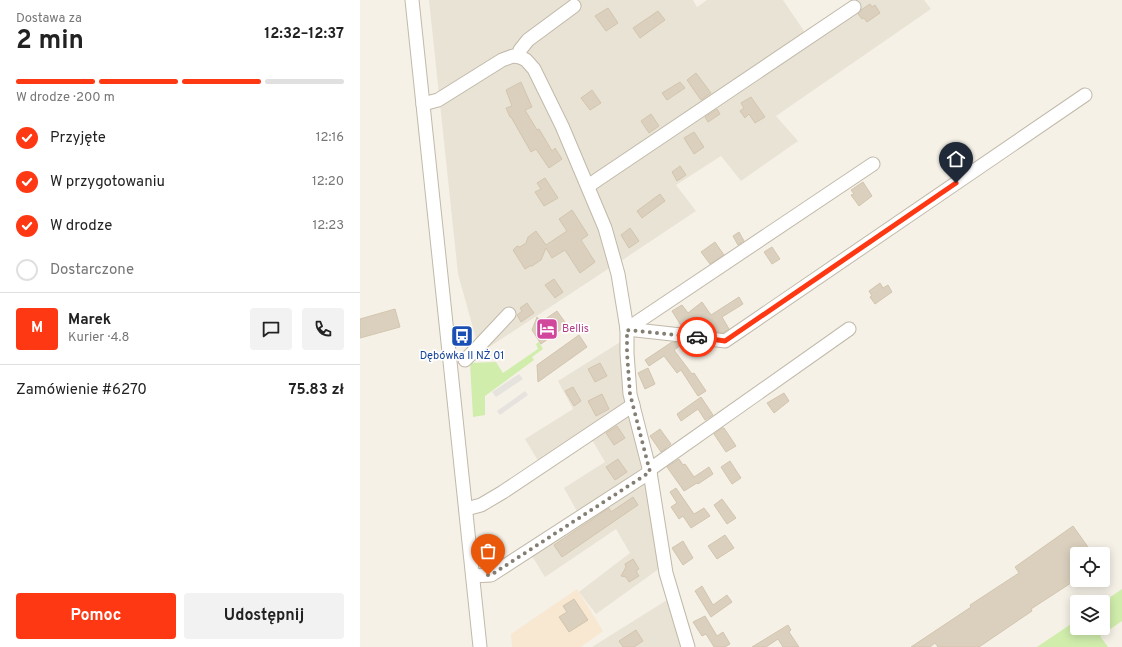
<!DOCTYPE html>
<html lang="pl">
<meta charset="utf-8">
<style>
:root{--surface:#fff;--page:#f2f2f2;--text:#222;--muted:#767676;--line:#e0e0e0;--accent:#ff3814}
body{margin:0;font-family:Overpass,sans-serif;background:var(--page);color:var(--text);height:100vh;display:flex;flex-direction:column;font-size:15px;white-space:nowrap}
*{box-sizing:border-box;margin:0}
p{font-size:13px;color:var(--muted)}
.icon{flex:none;width:22px;height:22px;fill:none;stroke:currentColor;stroke-width:2;stroke-linecap:round;stroke-linejoin:round}
.map{position:relative;flex:1;overflow:hidden}
.drawer{display:flex;flex-direction:column;background:var(--surface);width:360px}
.drawer>*{flex:none}
.controls{position:absolute;left:710px;top:547px;display:grid;gap:8px}
.controls a{display:grid;place-items:center;width:40px;height:40px;border-radius:4px;background:var(--surface);box-shadow:0 2px 10px #0003;font-size:20px}
.pin{position:absolute;display:grid;place-items:center;width:34px;height:34px;color:#fff;margin:-41px -17px;border-radius:50% 50% 50% 0;rotate:-45deg;box-shadow:0 0 4px #0007}
.pin .icon{rotate:45deg}
.courier{position:absolute;display:grid;place-items:center;width:40px;height:40px;margin:-20px;border:3px solid #ff3814;border-radius:50%;background:#fff;color:#222;box-shadow:0 1px 5px #0007}
.overview em{font-style:normal;font-weight:700}
.overview div{display:flex;flex-direction:column-reverse}
.overview{display:flex;align-items:center;justify-content:space-between;height:68px;padding:0 16px}
h1{font-size:26px;font-weight:700;line-height:30px}
.bar{display:grid;grid-template-columns:repeat(4,1fr);gap:6px 4px;align-content:center;height:48px;padding:0 16px}
.bar i{height:5px;border-radius:3px;background:var(--line)}
.bar .selected{background:var(--accent)}
.bar p{grid-column:span 4}
.line{display:flex;align-items:center;gap:10px;padding:0 16px;border-top:1px solid var(--line)}
.line div{flex:1}
.round{display:grid;place-items:center;flex:none;width:42px;height:42px;border-radius:4px;background:var(--page)}
ol{padding:0 16px;list-style:none}
li{display:flex;align-items:center;gap:12px;height:44px}
li p{margin-inline-start:auto}
li .icon{padding:4px;border-radius:50%;background:var(--accent);color:#fff;stroke-width:4}
li:last-child{color:var(--muted)}
li i{width:22px;height:22px;border:2px solid var(--line);border-radius:50%}
.cta{display:flex;gap:8px;margin-top:auto;padding:8px 16px}
.cta a{flex:1;height:46px;border-radius:4px;background:var(--accent);color:#fff;font-size:16px;font-weight:700;line-height:46px;text-align:center}
.cta a+a{background:var(--page);color:var(--text)}
main{display:flex;flex:1;min-height:0}
.map>svg:first-child{display:block}
</style>
<main>
<section class="drawer">
<div class="overview"><div><h1>2 min</h1><p>Dostawa za</p></div><em>12:32–12:37</em></div>
<div class="bar"><i class="selected"></i><i class="selected"></i><i class="selected"></i><i></i><p>W drodze · 200 m</p></div>
<ol>
<li><svg class="icon" aria-label="check" viewBox="0 0 24 24"><path d="M5 12l5 5 9-10"/></svg>Przyjęte<p>12:16</p></li>
<li><svg class="icon" aria-label="check" viewBox="0 0 24 24"><path d="M5 12l5 5 9-10"/></svg>W przygotowaniu<p>12:20</p></li>
<li><svg class="icon" aria-label="check" viewBox="0 0 24 24"><path d="M5 12l5 5 9-10"/></svg>W drodze<p>12:23</p></li>
<li><i></i>Dostarczone</li>
</ol>
<div class="line" style="height:72px"><b class="round" style="background:var(--accent);color:#fff">M</b><div><b>Marek</b><p>Kurier · 4.8</p></div><a class="round"><svg class="icon" aria-label="chat" viewBox="0 0 24 24"><path d="M4 5h16v11H9l-5 4z"/></svg></a><a class="round"><svg class="icon" aria-label="phone" viewBox="0 0 24 24"><path d="M5 4h4l2 5-3 2q2 4 5 5l2-3 5 2v4C11 20 4 13 5 4z"/></svg></a></div>
<div class="line" style="height:52px"><div>Zamówienie #6270</div><b>75.83 zł</b></div>
<div class="cta"><a>Pomoc</a><a>Udostępnij</a></div>
</section>
<div class="map">
<svg width="762" height="647" viewBox="0 0 762 647">
<rect width="100%" height="100%" fill="#f5f1e7"/>
<g fill="#e9e3d5">
<path d="M69,0H333L337,7L347,0H423L446,34L495,0H564L571,9L416,116L438,141L381,181L361,156L316,185L336,211L261,261L248,269L120,353L98,274Z"/>
<path d="M262,341V378L266,403L297,536L300,568L236,614L219,592L270,553L256,529L185,577L167,548L218,513L204,488L245,462L231,438L183,469L165,439L213,409L198,381Z"/>
<path d="M307,600L323,647H232Z"/>
</g>
<path fill="#f8e8d1" d="M217,589L243,631L221,647H152L151,634Z"/>
<g fill="#d0edac">
<path d="M179,342L183,349L172,357L174,360L125,396V415L113,417L110,363L136,362L143,373L178,349L176,344Z"/>
<path d="M762,589V621L740,636L748,647H677L717,620V628H743V602Z"/>
</g>
<g fill="#e6e3df">
<path d="M159,374L163,379L136,397L132,392Z"/>
<path d="M165,391L168,395L140,415L137,411Z"/>
</g>
<g fill="#dbd0be" stroke="#d3c5ae">
<path d="M510,4L512,7L515,5L520,13L507,22L504,18L502,19L498,14L501,10Z"/>
<path d="M248,8L258,23L246,31L235,16Z"/>
<path d="M298,11L305,20L280,38L273,28Z"/>
<path d="M336,73L351,93L341,100L327,80Z"/>
<path d="M161,82L172,107L165,110L177,130L179,129L192,151L195,148L202,159L189,168L176,149L171,152L151,117H150L146,108L152,106L146,90Z"/>
<path d="M320,82L325,88L307,100L302,93Z"/>
<path d="M232,90L241,103L230,110L221,98Z"/>
<path d="M391,97L405,117L395,123L389,114L385,118L380,111L384,108L381,103Z"/>
<path d="M357,109L360,114L348,122L345,117Z"/>
<path d="M291,114L299,126L289,133L281,121Z"/>
<path d="M334,132L344,147L334,154L324,138Z"/>
<path d="M320,166L326,175L317,181L312,172Z"/>
<path d="M185,178L198,198L184,206L175,192L181,189L177,183Z"/>
<path d="M503,182L512,196L499,206L491,195L494,194L491,190Z"/>
<path d="M300,194L305,201L282,218L277,211Z"/>
<path d="M212,210L228,235L221,240L235,262L220,273L205,250L192,258L186,248L181,260L172,266H170L165,269L153,250L157,246L160,247L166,243L168,237L176,231L186,245L207,231L199,219Z"/>
<path d="M270,228L279,241L269,248L261,235Z"/>
<path d="M379,232L384,241L378,245L373,236Z"/>
<path d="M355,242L364,255L350,264L341,252Z"/>
<path d="M412,247L420,259L412,264L404,252Z"/>
<path d="M194,279L203,292L195,298L185,285Z"/>
<path d="M520,283L523,288L528,285L532,292L515,304L510,297L512,296L509,291Z"/>
<path d="M379,297L383,304L362,317L369,329L363,333L354,331L351,326L343,330L336,318L322,327L312,311L322,305L328,313L342,302L351,315Z"/>
<path d="M167,303L174,313L161,322L157,315L162,311L160,308Z"/>
<path d="M35,309L40,327L0,338V319Z"/>
<path d="M197,311L207,325L181,344L172,330L177,317L181,322Z"/>
<path d="M219,335L227,347L178,382L177,365Z"/>
<path d="M312,342L319,343L321,345L314,350L332,374L334,373L346,391L338,396L321,370L317,373L304,356L289,366L285,360Z"/>
<path d="M240,363L247,376L235,382L228,369Z"/>
<path d="M288,368L295,384L285,389L278,373Z"/>
<path d="M213,387L221,401L214,406L205,391Z"/>
<path d="M424,393L429,401L414,413L407,403Z"/>
<path d="M242,394L249,409L236,416L228,401Z"/>
<path d="M341,397L353,415L345,420L338,409L321,421L317,414Z"/>
<path d="M257,426L265,438L254,445L246,433Z"/>
<path d="M362,428H364L376,446L366,452L354,434Z"/>
<path d="M300,429L311,444L301,452L290,436Z"/>
<path d="M258,459L267,472L255,480L246,467Z"/>
<path d="M319,459L323,465L325,464L334,477L349,467L353,474L338,484L337,483L324,491L307,467Z"/>
<path d="M370,461L381,478L372,484L361,467Z"/>
<path d="M316,488L334,514L344,508L350,516L331,528L323,516L319,519L311,507L317,503L310,492Z"/>
<path d="M273,497L278,505L202,557L194,545L249,508L251,512Z"/>
<path d="M362,499L376,518L367,524L354,505Z"/>
<path d="M713,526L733,554H717V579L671,609L672,611L619,647H578L575,643L570,647H551L611,607L610,605L659,573L655,567Z"/>
<path d="M365,535L374,548L357,559L348,546Z"/>
<path d="M323,541L333,558L323,565L312,548Z"/>
<path d="M273,559L279,569L276,571L279,576L269,582L266,577L261,576L266,567L265,564Z"/>
<path d="M342,586L353,605L367,595L372,602L351,617L335,591Z"/>
<path d="M214,599L228,620L209,632L199,617L207,612L203,606Z"/>
<path d="M345,616L357,636L363,632L370,644L365,647H354L346,634L342,636L333,622Z"/>
<path d="M428,625L431,630L429,632L439,647H423L418,639L406,647H392Z"/>
<path d="M276,630L283,641L274,647H263L259,641Z"/>
</g>
<g fill="none" stroke-linecap="round" stroke-linejoin="round">
<g stroke="#c1b9a9" stroke-width="15">
<g id="minor">
<path d="M52,0L120,647"/>
<path d="M160,57V50L168,40L214,6"/>
<path d="M63,104L78,100L142,60L153,56L160,57L166,60L174,69L202,126L245,228L258,274L267,329V353L270,394L290,472L306,573L328,647"/>
<path d="M228,186L494,7"/>
<path d="M267,329L321,335L365,341L725,95"/>
<path d="M267,329L513,164"/>
<path d="M105,360L118,347L149,314"/>
<path d="M289,470L489,329"/>
<path d="M106,509L121,505L143,492L273,405"/>
<path d="M113,576L131,575L290,472"/>
</g>
</g>
<use href="#minor" stroke="#fff" stroke-width="13"/>
</g>
<g fill="none" stroke-linecap="round" stroke-linejoin="round">
<path stroke="#857f73" stroke-width="4" stroke-dasharray="0 7.2" d="M128,575H131L290,472L270,394L267,353V330L337,337"/>
<path stroke="#ff3814" stroke-width="5" d="M337,337L365,341L596,183"/>
</g>
<defs>
<g id="hotel-square" transform="scale(1.15)"><rect x="-9" y="-9" width="18" height="18" rx="4" fill="#d1479c" stroke="#fff"/><path d="M-6-4.5h1.5V1H6V5H4.5V3h-9V5H-6ZM-4 0a1.8 1.8 0 1 1 3.6 0ZM.5 0V-2.5h3Q6-2.5 6 0Z" fill="#fff"/></g>
<g id="bus-square" transform="scale(1.15)"><rect x="-9" y="-9" width="18" height="18" rx="4" fill="#1a4fb4" stroke="#fff"/><path d="M-5-6H5V4H4V6H2V4H-2V6H-4V4H-5ZM-3.5-4V0h7V-4ZM-3.5 1.2v1.5H-2V1.2ZM2 1.2v1.5H3.5V1.2Z" fill="#fff"/></g>
</defs>
<g fill-rule="evenodd">
<use href="#hotel-square" x="187" y="329"/>
<use href="#bus-square" x="102" y="336"/>
</g>
<g text-anchor="middle" dominant-baseline="central" stroke-width="3.5" stroke-linejoin="round" paint-order="stroke">
<g font-size="11" fill="#b23c85" stroke="#fff" text-anchor="start">
<text x="202" y="329">Bellis</text>
</g>
<g font-size="11" fill="#164399" stroke="#fff">
<text x="102" y="356">Dębówka II NŻ 01</text>
</g>
</g>
</svg>
<div class="controls">
<a><svg class="icon" aria-label="locate" viewBox="0 0 24 24"><circle cx="12" cy="12" r="6"/><path d="M12 2v4M12 18v4M2 12h4M18 12h4"/></svg></a>
<a><svg class="icon" aria-label="layers" viewBox="0 0 24 24"><path d="M12 4l9 5-9 5-9-5zM3 14l9 5 9-5"/></svg></a>
</div>
<div class="pin" style="left:128px;top:575px;background:#ea580c"><svg class="icon" aria-label="bag" viewBox="0 0 24 24"><path d="M5 8h14l-1 12H6zM9 8a3 3 0 0 1 6 0"/></svg></div>
<div class="pin" style="left:596px;top:183px;background:#1f2937"><svg class="icon" aria-label="home" viewBox="0 0 24 24"><path d="M3 11l9-7 9 7M6 9v11h12V9"/></svg></div>
<div class="courier" style="left:337px;top:337px"><svg class="icon" aria-label="car" viewBox="0 0 24 24"><path d="M5 17H2v-5l4-1 3-4h7l3 4 3 1v5h-3M9 17h6M6 11h13"/><circle cx="7" cy="17" r="2"/><circle cx="17" cy="17" r="2"/></svg></div>
</div>
</main>
